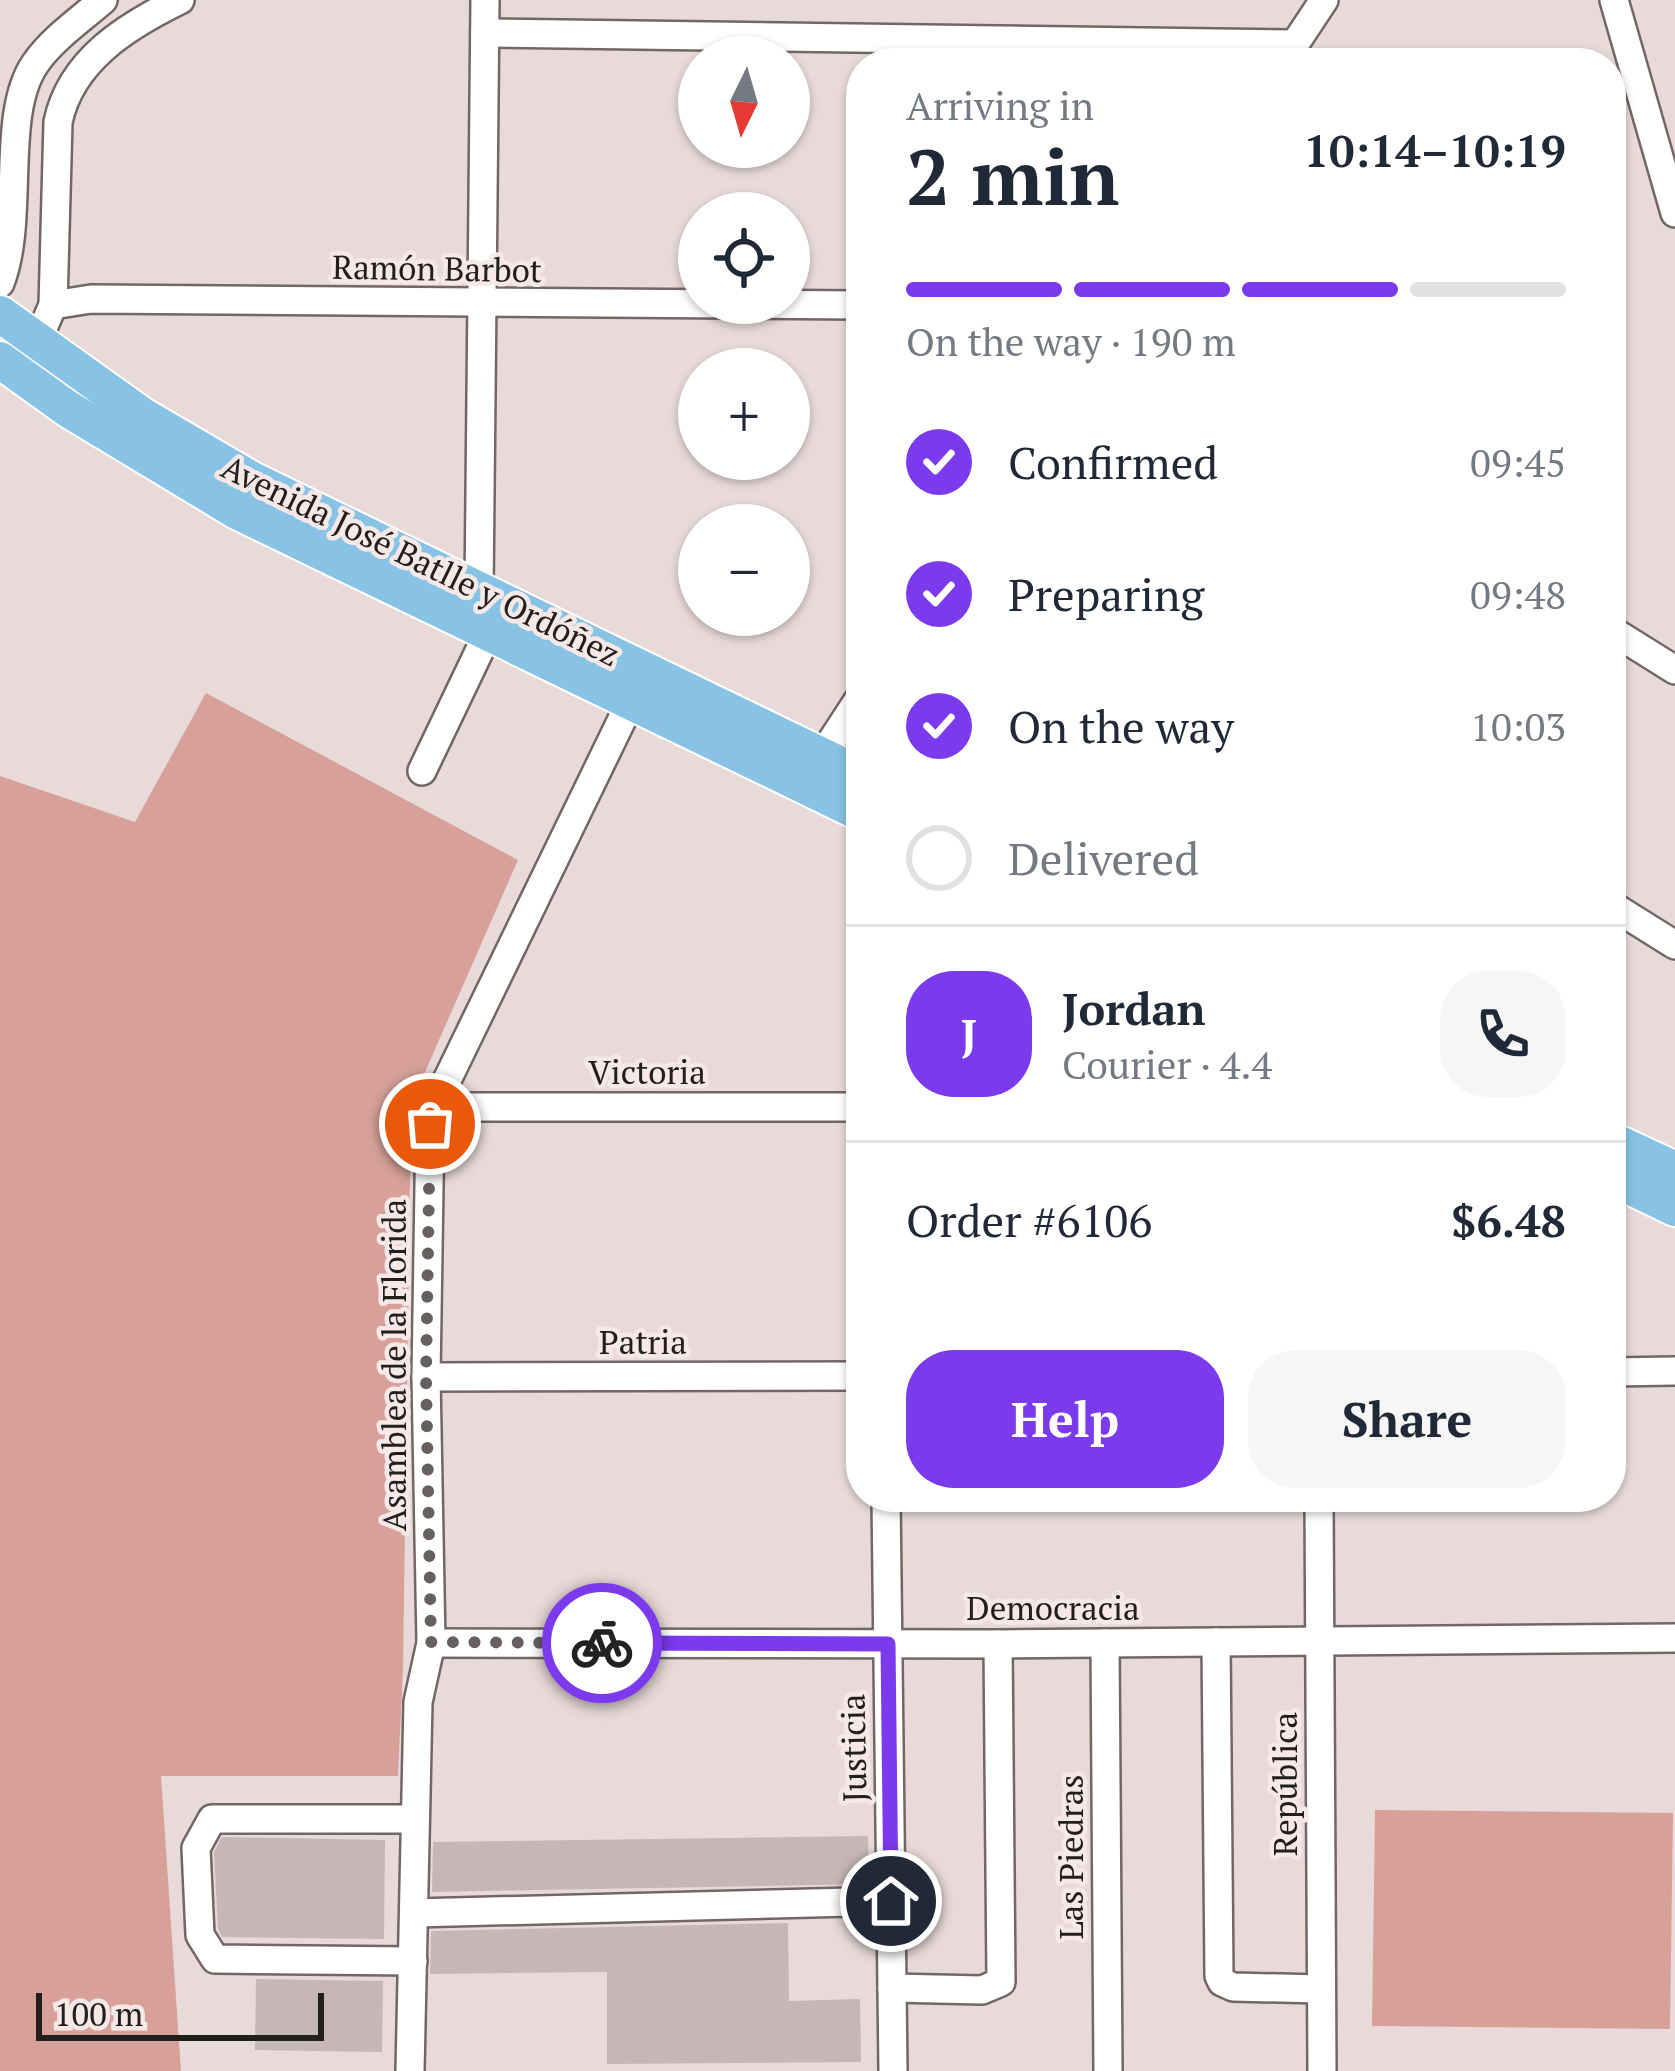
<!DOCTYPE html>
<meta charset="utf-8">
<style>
:root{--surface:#fff;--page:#f6f6f7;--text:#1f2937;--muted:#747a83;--line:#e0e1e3;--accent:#7c3aed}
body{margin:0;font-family:"PT Serif",serif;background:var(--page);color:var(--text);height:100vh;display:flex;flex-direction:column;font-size:45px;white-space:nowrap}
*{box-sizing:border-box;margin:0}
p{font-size:39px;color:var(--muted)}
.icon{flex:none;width:66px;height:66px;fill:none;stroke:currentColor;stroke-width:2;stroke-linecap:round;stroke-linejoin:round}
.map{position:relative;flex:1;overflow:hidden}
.side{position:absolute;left:846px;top:48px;width:780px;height:1464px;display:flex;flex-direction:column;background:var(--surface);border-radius:48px;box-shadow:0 3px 9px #0004}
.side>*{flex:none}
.needle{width:78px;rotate:185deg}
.tools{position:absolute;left:678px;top:36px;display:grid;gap:24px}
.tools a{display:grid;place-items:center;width:132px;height:132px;border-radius:50%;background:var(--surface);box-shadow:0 3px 9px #0004;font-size:60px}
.scale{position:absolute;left:36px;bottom:30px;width:288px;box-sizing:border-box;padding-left:12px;border:6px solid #231e1e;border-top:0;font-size:33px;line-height:42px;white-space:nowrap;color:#231e1e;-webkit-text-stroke:9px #f6e8e6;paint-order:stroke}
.pin{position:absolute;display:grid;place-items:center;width:102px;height:102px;color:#fff;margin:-51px;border:6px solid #fff;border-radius:50%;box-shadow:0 3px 12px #0007}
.courier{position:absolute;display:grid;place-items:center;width:120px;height:120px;margin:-60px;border:9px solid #7c3aed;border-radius:50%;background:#fff;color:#222;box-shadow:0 3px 15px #0007}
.head em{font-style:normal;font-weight:800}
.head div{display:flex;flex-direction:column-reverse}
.head{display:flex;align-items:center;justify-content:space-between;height:204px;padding:0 60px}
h1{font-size:78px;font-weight:800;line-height:90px}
.bar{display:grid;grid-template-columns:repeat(4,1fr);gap:18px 12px;align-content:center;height:144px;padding:0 60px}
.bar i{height:15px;border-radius:9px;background:var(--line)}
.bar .active{background:var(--accent)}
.bar p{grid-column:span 4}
.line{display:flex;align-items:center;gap:30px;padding:0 60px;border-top:3px solid var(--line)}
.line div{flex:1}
.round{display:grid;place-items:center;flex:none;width:126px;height:126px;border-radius:48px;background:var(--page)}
ol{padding:0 60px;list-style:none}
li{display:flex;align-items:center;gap:36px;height:132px}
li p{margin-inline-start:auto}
li .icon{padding:12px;border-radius:50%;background:var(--accent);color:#fff;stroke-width:4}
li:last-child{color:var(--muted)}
li i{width:66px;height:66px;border:6px solid var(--line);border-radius:50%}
.button{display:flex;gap:24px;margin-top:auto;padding:24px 60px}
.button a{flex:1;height:138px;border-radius:48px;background:var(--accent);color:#fff;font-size:48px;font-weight:800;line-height:138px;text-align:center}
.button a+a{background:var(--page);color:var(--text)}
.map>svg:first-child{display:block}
</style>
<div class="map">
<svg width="1675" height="2071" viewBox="0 0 1675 2071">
<rect width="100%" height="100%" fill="#e8dad8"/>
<g fill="#d7a199">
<path d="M206,693L518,860L411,1104L403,1668L398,1776H161L181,2071H0V776L135,822Z"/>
<path d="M1375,1810L1673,1813L1670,2029L1372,2026Z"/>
</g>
<g fill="#c4b7b5">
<path d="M868,1836L869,1884L432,1892L433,1842Z"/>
<path d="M222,1837L385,1840L384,1939L222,1937L218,1929L214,1852Z"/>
<path d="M788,1923L789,2001L860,1999L861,2062L607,2064V1972L430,1974L431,1931Z"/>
<path d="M256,1979L383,1981L382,2052L255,2050Z"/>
</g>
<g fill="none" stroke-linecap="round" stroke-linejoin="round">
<g stroke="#736765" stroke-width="32">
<g id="minor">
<path d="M1614,0L1675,213"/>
<path d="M485,33L1295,44"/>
<path d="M1285,59L1324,0"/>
<path d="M0,283C25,219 0,115 35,64C52,39 80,20 103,0"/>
<path d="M53,305L58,122C71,60 127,26 180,0"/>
<path d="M37,342L53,305L91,299L861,305"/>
<path d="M474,602L479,592L485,0"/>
<path d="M1611,630L1675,670"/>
<path d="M422,771L488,633"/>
<path d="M812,771L861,696"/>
<path d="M1611,905L1675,945"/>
<path d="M434,1107H861"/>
<path d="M1611,1372L1675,1371"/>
<path d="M426,1377L861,1376"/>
<path d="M886,1497L893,2071"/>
<path d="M1319,1497L1322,2071"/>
<path d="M1216,1642L1219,1976L1222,1982L1233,1987L1321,1989"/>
<path d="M431,1643L998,1644L1675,1638"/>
<path d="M1105,1643L1108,2071"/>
<path d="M414,1913L891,1901"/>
<path d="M413,1961L215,1959L200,1935L196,1848L212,1819H415"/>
<path d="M892,1988L982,1990L1001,1982L998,1644"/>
<path d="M410,2071L418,1702L431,1643L426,1377L430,1123L434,1107L630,703"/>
</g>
</g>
<g stroke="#fff" stroke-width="40">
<g id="major">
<path d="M0,314L141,415L252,480L861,775"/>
<path d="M0,360L68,409L237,511L861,813"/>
<path d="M1611,1140L1675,1170"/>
<path d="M1611,1177L1675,1208"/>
</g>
</g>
<use href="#minor" stroke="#fff" stroke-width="27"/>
<use href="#major" stroke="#88c3e5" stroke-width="36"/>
</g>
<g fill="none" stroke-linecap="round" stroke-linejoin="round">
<path stroke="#68605f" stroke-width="12" stroke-dasharray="0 21.6" d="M430,1124L426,1377L431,1642L602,1643"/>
<path stroke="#7c3aed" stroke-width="15" d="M602,1643L888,1644L891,1901"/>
</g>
<g text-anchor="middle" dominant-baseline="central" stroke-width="9" stroke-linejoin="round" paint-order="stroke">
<g font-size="33" fill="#231e1e" stroke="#f6e8e6">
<text transform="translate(437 268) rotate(1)">Ramón Barbot</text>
<text transform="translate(421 560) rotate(26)">Avenida José Batlle y Ordóñez</text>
<text x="647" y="1071">Victoria</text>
<text x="643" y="1341">Patria</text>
<text transform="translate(393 1365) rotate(-90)">Asamblea de la Florida</text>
<text x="1053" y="1607">Democracia</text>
<text transform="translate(853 1748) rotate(-91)">Justicia</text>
<text transform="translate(1284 1784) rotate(-90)">República</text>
<text transform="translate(1070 1857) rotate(-90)">Las Piedras</text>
</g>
</g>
</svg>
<div class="tools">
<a><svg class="needle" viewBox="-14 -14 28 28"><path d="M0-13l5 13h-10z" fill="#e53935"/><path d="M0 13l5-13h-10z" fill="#747a83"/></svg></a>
<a><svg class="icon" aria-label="locate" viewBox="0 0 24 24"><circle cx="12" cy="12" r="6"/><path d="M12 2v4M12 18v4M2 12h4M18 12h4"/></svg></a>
<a>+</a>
<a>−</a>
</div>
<div class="scale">100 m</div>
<div class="pin" style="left:430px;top:1124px;background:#ea580c"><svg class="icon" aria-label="bag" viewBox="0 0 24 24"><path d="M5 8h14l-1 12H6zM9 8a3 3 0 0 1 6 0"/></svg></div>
<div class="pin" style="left:891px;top:1901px;background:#1f2937"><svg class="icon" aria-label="home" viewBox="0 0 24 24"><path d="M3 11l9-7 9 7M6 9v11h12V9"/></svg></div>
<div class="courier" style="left:602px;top:1643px"><svg class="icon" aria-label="bike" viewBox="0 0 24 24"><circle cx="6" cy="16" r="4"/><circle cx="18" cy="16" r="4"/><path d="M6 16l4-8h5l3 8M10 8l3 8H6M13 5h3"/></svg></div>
<section class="side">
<div class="head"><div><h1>2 min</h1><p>Arriving in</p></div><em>10:14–10:19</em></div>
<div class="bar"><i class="active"></i><i class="active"></i><i class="active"></i><i></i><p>On the way · 190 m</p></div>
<ol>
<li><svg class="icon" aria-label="check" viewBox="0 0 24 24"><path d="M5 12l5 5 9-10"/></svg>Confirmed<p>09:45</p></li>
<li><svg class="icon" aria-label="check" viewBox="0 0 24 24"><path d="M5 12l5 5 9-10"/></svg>Preparing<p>09:48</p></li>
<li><svg class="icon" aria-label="check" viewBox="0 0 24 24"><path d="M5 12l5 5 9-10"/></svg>On the way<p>10:03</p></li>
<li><i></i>Delivered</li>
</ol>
<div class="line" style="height:216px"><b class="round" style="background:var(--accent);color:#fff">J</b><div><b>Jordan</b><p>Courier · 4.4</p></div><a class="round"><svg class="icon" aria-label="phone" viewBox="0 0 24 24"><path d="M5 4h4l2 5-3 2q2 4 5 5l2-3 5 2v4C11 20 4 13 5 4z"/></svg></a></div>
<div class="line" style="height:156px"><div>Order #6106</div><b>$6.48</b></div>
<div class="button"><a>Help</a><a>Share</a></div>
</section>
</div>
